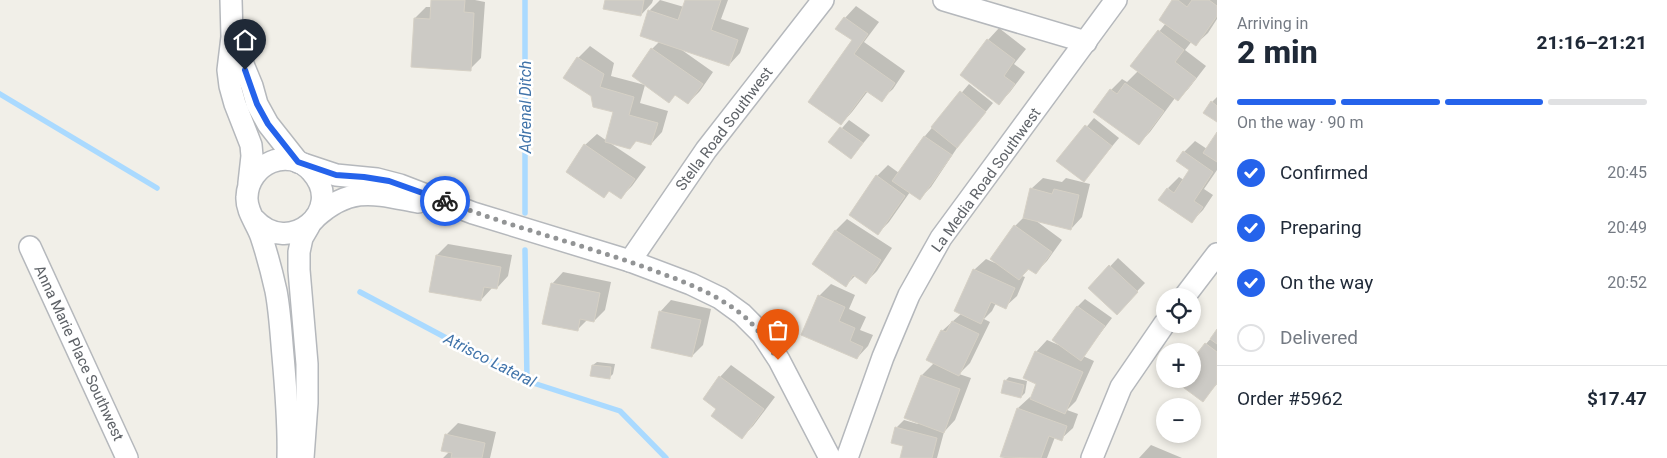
<!DOCTYPE html>
<meta charset="utf-8">
<style>
:root{--surface:#fff;--page:#f2f2f3;--text:#1f2937;--muted:#747a83;--line:#e0e1e3;--accent:#2563eb}
body{margin:0;font-family:Roboto,sans-serif;background:var(--page);color:var(--text);height:100vh;display:flex;flex-direction:column;font-size:19px;white-space:nowrap}
*{box-sizing:border-box;margin:0}
p{font-size:16px;color:var(--muted)}
.icon{flex:none;width:28px;height:28px;fill:none;stroke:currentColor;stroke-width:2;stroke-linecap:round;stroke-linejoin:round}
.map{position:relative;flex:1;overflow:hidden}
.details{display:flex;flex-direction:column;background:var(--surface);width:450px}
.details>*{flex:none}
.buttons{position:absolute;left:1156px;top:288px;display:grid;gap:10px}
.buttons a{display:grid;place-items:center;width:45px;height:45px;border-radius:50%;background:var(--surface);box-shadow:0 2px 8px #0003;font-size:25px}
.pin{position:absolute;display:grid;place-items:center;width:42px;height:42px;color:#fff;margin:-51px -21px;border-radius:50% 50% 50% 0;rotate:-45deg;box-shadow:0 0 5px #0007}
.pin .icon{rotate:45deg}
.courier{position:absolute;display:grid;place-items:center;width:50px;height:50px;margin:-25px;border:4px solid #2563eb;border-radius:50%;background:#fff;color:#222;box-shadow:0 1px 6px #0007}
.summary em{font-style:normal;font-weight:800}
.summary div{display:flex;flex-direction:column-reverse}
.summary{display:flex;align-items:center;justify-content:space-between;height:85px;padding:0 20px}
h1{font-size:32px;font-weight:800;line-height:38px}
.bar{display:grid;grid-template-columns:repeat(4,1fr);gap:8px 5px;align-content:center;height:60px;padding:0 20px}
.bar i{height:6px;border-radius:4px;background:var(--line)}
.bar .active{background:var(--accent)}
.bar p{grid-column:span 4}
.line{display:flex;align-items:center;gap:12px;padding:0 20px;border-top:1px solid var(--line)}
.line div{flex:1}
ol{padding:0 20px;list-style:none}
li{display:flex;align-items:center;gap:15px;height:55px}
li p{margin-inline-start:auto}
li .icon{padding:5px;border-radius:50%;background:var(--accent);color:#fff;stroke-width:4}
li:last-child{color:var(--muted)}
li i{width:28px;height:28px;border:2px solid var(--line);border-radius:50%}
main{display:flex;flex:1;min-height:0}
.map>svg:first-child{display:block}
</style>
<main>
<div class="map">
<svg width="1217" height="458" viewBox="0 0 1217 458">
<rect width="100%" height="100%" fill="#f1efe8"/>
<g fill="#0003">
<path d="M433,0H475L485,2L481,58L470,69L415,18L426,7H432Z"/>
<path d="M606,0H653L652,3L641,15Z"/>
<path d="M660,0L684,7L687,0H728L721,19L749,28L740,53L729,65L679,48L713,72L700,91L688,103L676,94L669,101L633,76L652,49L660,41L649,11Z"/>
<path d="M1174,0H1217V19L1208,33L1196,44L1192,41L1185,50L1206,66L1189,88L1178,100L1175,98L1150,132L1139,143L1111,90L1122,79L1127,82L1139,70L1132,66L1166,23Z"/>
<path d="M856,6L879,22L864,42L905,71L893,89L881,100L868,91L852,112L841,124L853,40L845,18Z"/>
<path d="M999,28L1026,49L1014,64L1025,72L1010,92L999,103L961,75L988,40Z"/>
<path d="M590,46L614,63L611,76L645,85L640,103L668,111L662,132L651,144L637,140L629,148L610,143L646,167L632,186L621,197L610,190L604,196L585,145L597,134L607,141L615,112L565,77L578,58Z"/>
<path d="M969,84L993,103L961,142L931,187L920,198L910,192L889,222L878,233L877,176L888,165L899,173L925,136Z"/>
<path d="M1217,97V121L1212,102Z"/>
<path d="M1094,118L1119,138L1083,181L1058,161Z"/>
<path d="M849,120L870,135L851,158L830,142Z"/>
<path d="M1217,134V170L1204,189L1213,195L1203,210L1191,222L1168,188L1179,177L1184,180L1191,170L1184,152L1195,141L1207,149Z"/>
<path d="M1043,178L1062,182L1066,178L1090,184L1082,217L1071,229L1035,220L1062,240L1047,261L1036,272L1030,268L1022,276L1025,277L1017,296L1005,307L996,303L992,311L984,319L990,322L970,363L959,374L971,378L955,420L944,432L937,458H901L904,445L896,428L904,420L918,424L922,375L934,363L942,331L962,313L974,270L986,259L995,263L996,262L992,259L1015,226L1025,216L1031,189Z"/>
<path d="M847,219L892,248L877,271L866,282L856,275L846,285L836,230Z"/>
<path d="M448,244L512,255L508,276L497,288L493,287L481,300L437,255Z"/>
<path d="M1118,258L1145,283L1124,305L1090,288Z"/>
<path d="M563,272L611,282L605,310L594,321L587,320L577,330L552,284Z"/>
<path d="M831,284L855,295L849,309L866,317L860,330L873,335L868,346L857,358L819,296Z"/>
<path d="M1085,299L1112,318L1083,356L1094,361L1076,401L1067,410L1078,414L1073,428L1061,439L1055,437L1047,458H1005L1001,457L1018,408L1030,397L1032,398L1038,383L1036,352L1047,340L1061,346L1054,340L1078,306Z"/>
<path d="M671,300L711,309L703,345L692,356L660,312Z"/>
<path d="M1217,331V384L1203,400L1178,382L1180,379H1192L1206,344Z"/>
<path d="M597,362L615,364L613,374L610,377L593,365Z"/>
<path d="M731,365L775,397L753,426L742,437L718,408L704,399L720,377Z"/>
<path d="M1009,377L1027,381L1025,393L1021,397L1005,381Z"/>
<path d="M458,423L496,432L490,458H443L450,451L446,435Z"/>
<path d="M1151,445L1182,458H1139Z"/>
</g>
<g fill="none" stroke-linecap="round" stroke-linejoin="round">
<g stroke="#aadaff" stroke-width="5.5">
<path d="M0,94L157,188"/>
<path d="M525,213V0"/>
<path d="M525,250L527,381"/>
<path d="M360,292L527,381L620,411L666,458"/>
</g>
</g>
<g fill="#cccac5" stroke="#d6d1c6">
<path d="M431,0H465L464,12L474,13L471,71L411,67L414,18L430,19Z"/>
<path d="M605,0H644L641,16L603,9Z"/>
<path d="M685,0H721L711,30L738,40L729,66L640,36L648,10L678,20Z"/>
<path d="M1172,0H1178L1187,7L1192,0H1209L1217,6V16L1196,46L1159,20Z"/>
<path d="M844,17L868,34L854,54L895,83L882,102L866,91L841,125L808,102L852,40L835,29Z"/>
<path d="M1158,30L1184,50L1175,62L1196,78L1178,101L1130,66Z"/>
<path d="M987,39L1015,60L1004,76L1015,84L999,105L960,75Z"/>
<path d="M651,48L703,84L688,104L675,95L669,103L632,76Z"/>
<path d="M577,57L604,74L600,87L634,97L629,115L658,123L651,145L636,141L630,149L605,142L613,112L593,107L591,96L563,78Z"/>
<path d="M1125,83L1164,111L1139,145L1093,112L1110,89L1117,94Z"/>
<path d="M960,91L986,112L957,148L931,127Z"/>
<path d="M1211,101L1217,106V122L1203,113Z"/>
<path d="M1085,125L1112,146L1084,182L1056,161Z"/>
<path d="M840,127L863,143L851,159L828,142Z"/>
<path d="M1217,132V162L1203,153Z"/>
<path d="M924,136L952,155L920,200L892,181Z"/>
<path d="M584,144L635,179L621,199L609,191L604,198L566,172Z"/>
<path d="M1183,151L1213,172L1194,201L1203,207L1192,223L1158,200L1167,188L1174,193L1189,170L1176,161Z"/>
<path d="M876,175L905,196L878,235L849,215Z"/>
<path d="M1030,188L1052,194L1054,189L1079,195L1071,230L1023,218Z"/>
<path d="M1014,225L1052,252L1036,274L1028,269L1019,280L990,259Z"/>
<path d="M835,230L881,260L866,284L853,275L846,287L812,264Z"/>
<path d="M436,255L501,267L497,289L484,287L481,301L429,292Z"/>
<path d="M1109,265L1138,292L1117,315L1088,288Z"/>
<path d="M973,269L1015,288L1006,309L991,302L981,324L954,311Z"/>
<path d="M551,283L600,293L594,322L580,319L578,331L542,324Z"/>
<path d="M818,295L845,307L839,321L855,328L850,341L863,347L857,359L801,335Z"/>
<path d="M1077,306L1105,326L1081,361L1052,340Z"/>
<path d="M659,311L701,320L692,357L651,348Z"/>
<path d="M952,321L979,334L959,376L926,360L941,330L946,332Z"/>
<path d="M1217,329V344L1210,339Z"/>
<path d="M1205,343L1217,352V383L1203,402L1176,382L1179,379H1192V360Z"/>
<path d="M1035,351L1083,372L1065,414L1030,399L1036,384L1023,378Z"/>
<path d="M592,365L611,367L610,379L590,376Z"/>
<path d="M921,375L960,389L944,433L904,418Z"/>
<path d="M719,376L764,409L742,439L711,416L716,409L703,399Z"/>
<path d="M1004,380L1024,385L1021,398L1001,393Z"/>
<path d="M1017,408L1067,426L1062,441L1049,436L1041,458L1000,457Z"/>
<path d="M895,427L937,438L932,458H900L903,446L891,443Z"/>
<path d="M445,434L485,443L482,458H451L452,453L441,451Z"/>
</g>
<g fill="none" stroke-linecap="round" stroke-linejoin="round">
<g stroke="#b5b8bc" stroke-width="24">
<g id="minor">
<path d="M231,0L232,37L228,70L230,86L235,104L251,145L252,156L249,183"/>
<path d="M944,0L1086,42"/>
<path d="M233,40L252,86L257,104L268,124L298,162"/>
<path d="M303,164L336,175L377,179L400,185L473,213L630,261L691,284L720,298L742,314L762,334L779,360L830,458"/>
<path d="M316,217C352,185 375,194 418,202"/>
<path d="M254,219C289,258 346,210 312,172C289,145 248,164 247,197C246,211 257,224 261,236C267,254 272,273 276,291C280,312 281,334 283,356C286,390 289,424 288,458"/>
<path d="M30,247L127,458"/>
<path d="M630,261L706,150L823,0"/>
<path d="M1185,296L1217,254"/>
<path d="M303,458L307,403V364L299,270V252L302,238L309,226"/>
<path d="M847,458L883,357L909,295L941,238L1116,0"/>
<path d="M1092,458L1121,387L1165,323"/>
</g>
</g>
<use href="#minor" stroke="#fff" stroke-width="21"/>
</g>
<g fill="none" stroke-linecap="round" stroke-linejoin="round">
<path stroke="#929495" stroke-width="5" stroke-dasharray="0 9" d="M445,201C513,228 586,245 655,271C685,282 714,293 740,313C756,325 767,343 778,360"/>
<path stroke="#2563eb" stroke-width="6" d="M245,70L257,104L268,124L298,162L336,175L364,177L389,181L445,201"/>
</g>
<g text-anchor="middle" dominant-baseline="central" stroke-width="5" stroke-linejoin="round" paint-order="stroke">
<g font-size="15" fill="#5f6368" stroke="#fff">
<text transform="translate(724 129) rotate(-53)">Stella Road Southwest</text>
<text transform="translate(986 180) rotate(-54)">La Media Road Southwest</text>
<text transform="translate(79 353) rotate(65)">Anna Marie Place Southwest</text>
</g>
<g font-size="16" font-style="italic" fill="#4174aa" stroke="#fff">
<text transform="translate(525 107) rotate(-90)">Adrenal Ditch</text>
<text transform="translate(490 360) rotate(27)">Atrisco Lateral</text>
</g>
</g>
</svg>
<div class="buttons">
<a><svg class="icon" aria-label="locate" viewBox="0 0 24 24"><circle cx="12" cy="12" r="6"/><path d="M12 2v4M12 18v4M2 12h4M18 12h4"/></svg></a>
<a>+</a>
<a>−</a>
</div>
<div class="pin" style="left:778px;top:360px;background:#ea580c"><svg class="icon" aria-label="bag" viewBox="0 0 24 24"><path d="M5 8h14l-1 12H6zM9 8a3 3 0 0 1 6 0"/></svg></div>
<div class="pin" style="left:245px;top:70px;background:#1f2937"><svg class="icon" aria-label="home" viewBox="0 0 24 24"><path d="M3 11l9-7 9 7M6 9v11h12V9"/></svg></div>
<div class="courier" style="left:445px;top:201px"><svg class="icon" aria-label="bike" viewBox="0 0 24 24"><circle cx="6" cy="16" r="4"/><circle cx="18" cy="16" r="4"/><path d="M6 16l4-8h5l3 8M10 8l3 8H6M13 5h3"/></svg></div>
</div>
<section class="details">
<div class="summary"><div><h1>2 min</h1><p>Arriving in</p></div><em>21:16–21:21</em></div>
<div class="bar"><i class="active"></i><i class="active"></i><i class="active"></i><i></i><p>On the way · 90 m</p></div>
<ol>
<li><svg class="icon" aria-label="check" viewBox="0 0 24 24"><path d="M5 12l5 5 9-10"/></svg>Confirmed<p>20:45</p></li>
<li><svg class="icon" aria-label="check" viewBox="0 0 24 24"><path d="M5 12l5 5 9-10"/></svg>Preparing<p>20:49</p></li>
<li><svg class="icon" aria-label="check" viewBox="0 0 24 24"><path d="M5 12l5 5 9-10"/></svg>On the way<p>20:52</p></li>
<li><i></i>Delivered</li>
</ol>
<div class="line" style="height:65px"><div>Order #5962</div><b>$17.47</b></div>
</section>
</main>
